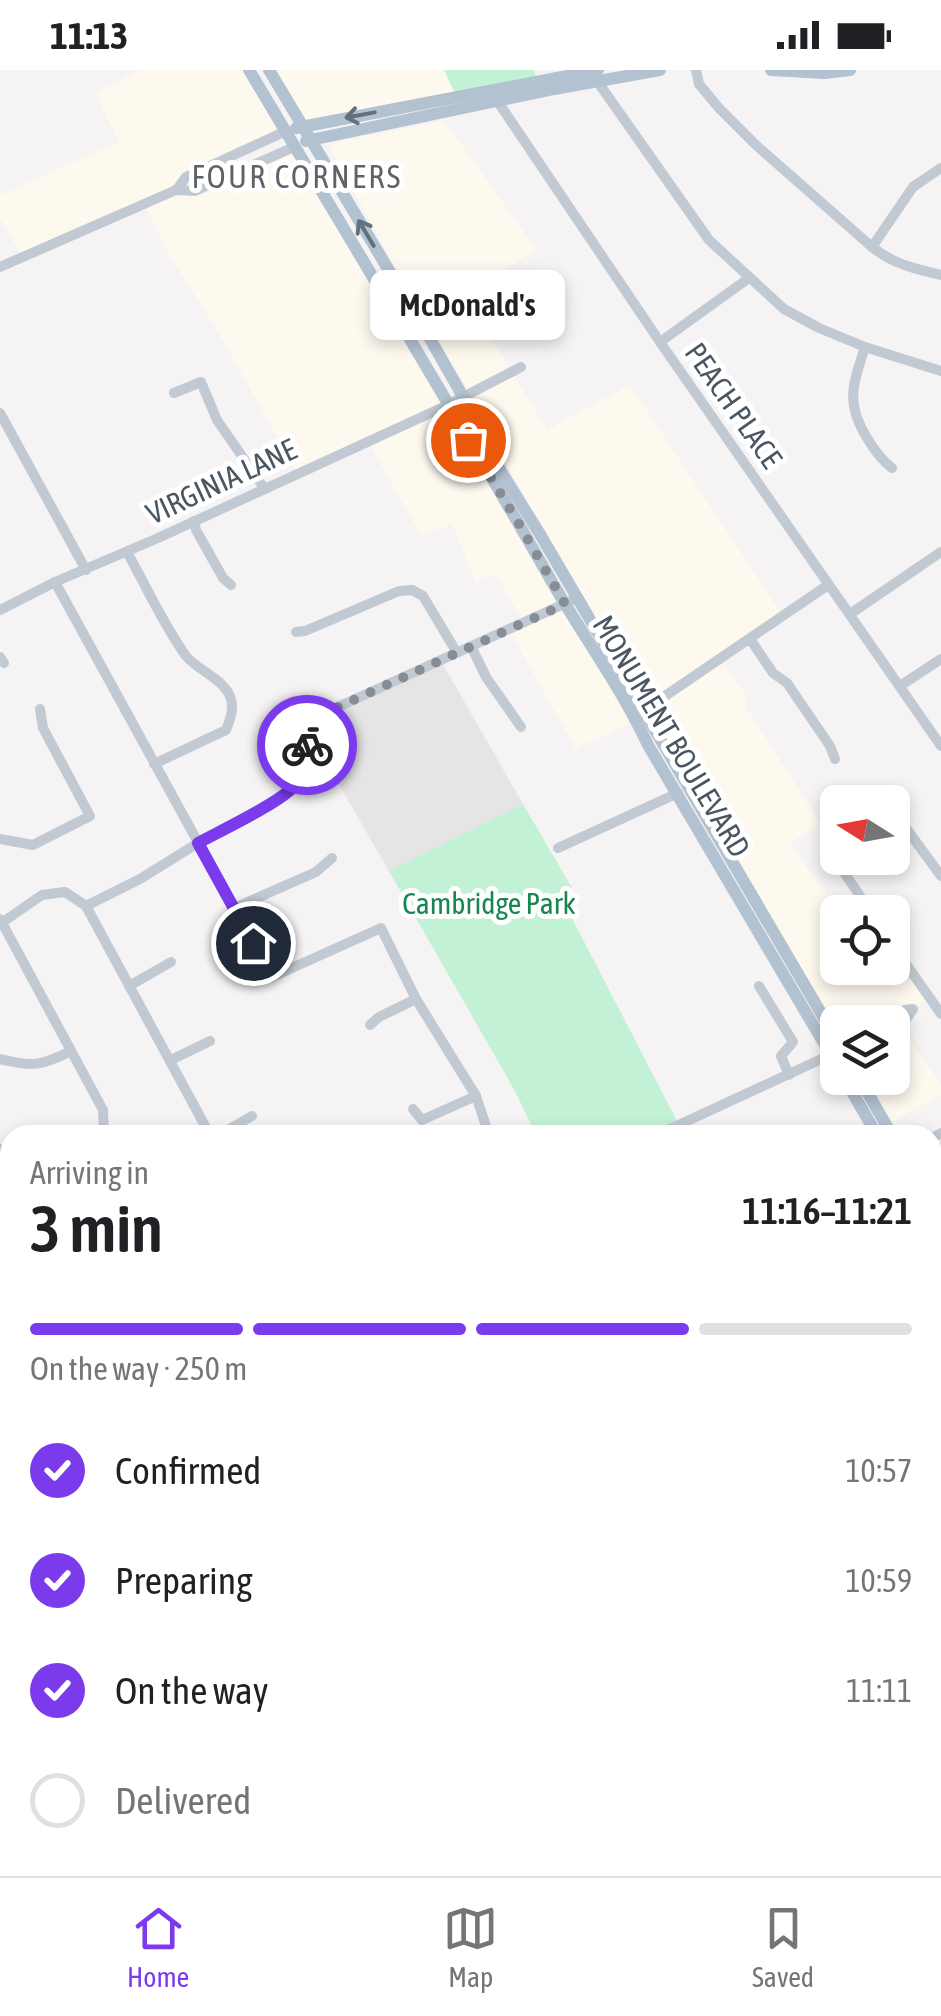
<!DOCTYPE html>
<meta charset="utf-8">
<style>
:root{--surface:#fff;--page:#f6f6f6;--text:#202124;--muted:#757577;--line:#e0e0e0;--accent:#7c3aed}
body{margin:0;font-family:"Asap Condensed",sans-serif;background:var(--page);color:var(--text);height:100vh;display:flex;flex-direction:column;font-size:38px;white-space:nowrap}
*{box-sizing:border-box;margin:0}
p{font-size:32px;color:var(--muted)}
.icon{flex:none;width:55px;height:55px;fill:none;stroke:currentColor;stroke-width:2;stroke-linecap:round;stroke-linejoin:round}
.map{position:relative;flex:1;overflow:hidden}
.sheet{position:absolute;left:0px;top:1055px;width:942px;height:752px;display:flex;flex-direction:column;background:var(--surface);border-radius:30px 30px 0 0;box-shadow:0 5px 15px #0003}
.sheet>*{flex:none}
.needle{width:65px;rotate:281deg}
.tools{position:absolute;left:820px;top:715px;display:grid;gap:20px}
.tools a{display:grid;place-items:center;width:90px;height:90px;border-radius:15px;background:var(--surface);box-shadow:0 5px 15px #0003;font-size:50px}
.pin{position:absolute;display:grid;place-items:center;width:85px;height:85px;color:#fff;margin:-42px;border:5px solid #fff;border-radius:50%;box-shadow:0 2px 10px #0007}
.courier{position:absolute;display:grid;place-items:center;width:100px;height:100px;margin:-50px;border:8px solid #7c3aed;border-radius:50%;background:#fff;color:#222;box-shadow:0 2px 12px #0007}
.bubble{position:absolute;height:70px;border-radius:15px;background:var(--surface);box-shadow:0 5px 15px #0003;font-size:32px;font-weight:600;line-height:70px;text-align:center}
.overview em{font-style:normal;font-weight:600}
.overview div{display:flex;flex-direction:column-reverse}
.overview{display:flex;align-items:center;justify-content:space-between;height:170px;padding:0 30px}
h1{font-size:65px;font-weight:600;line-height:75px}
.bar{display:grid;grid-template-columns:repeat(4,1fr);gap:15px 10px;align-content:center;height:120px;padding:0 30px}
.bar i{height:12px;border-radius:8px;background:var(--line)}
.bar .on{background:var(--accent)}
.bar p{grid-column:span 4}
ol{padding:0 30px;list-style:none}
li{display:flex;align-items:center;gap:30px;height:110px}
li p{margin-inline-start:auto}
li .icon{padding:10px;border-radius:50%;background:var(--accent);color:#fff;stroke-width:4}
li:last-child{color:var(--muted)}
li i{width:55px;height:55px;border:5px solid var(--line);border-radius:50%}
.status{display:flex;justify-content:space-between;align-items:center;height:70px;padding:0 50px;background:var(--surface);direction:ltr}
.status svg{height:28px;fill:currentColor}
.tab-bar{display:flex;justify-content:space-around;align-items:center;height:140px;border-top:2px solid var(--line);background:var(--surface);font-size:28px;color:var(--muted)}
.tab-bar a{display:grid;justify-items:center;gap:5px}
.tab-bar .on{color:var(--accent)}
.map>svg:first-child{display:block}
</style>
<div class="status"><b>11:13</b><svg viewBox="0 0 49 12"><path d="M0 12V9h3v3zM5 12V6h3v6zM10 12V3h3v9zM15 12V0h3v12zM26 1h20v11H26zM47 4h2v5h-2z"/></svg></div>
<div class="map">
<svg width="941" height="1806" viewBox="0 0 941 1806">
<rect width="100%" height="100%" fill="#f5f3f3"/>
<g fill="#fdf9ef">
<path d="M141,0H249L286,61L186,107L179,118L195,121L294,77L636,650L576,679L509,560L523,553L497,504L476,512L452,454L422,467L368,372L298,403L215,257L167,181L143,133L23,187L0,149V125L119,72L95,22Z"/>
<path d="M269,0H444L457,27L301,56Z"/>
<path d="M444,50L536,179L465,225L547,360L630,315L783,546L720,588L746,625V637L821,754L790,773L838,842V898H892L893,893L903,889L929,928L913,939L883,952H838L837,972L520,432L526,428L502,387L501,377L383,175L330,78L334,73Z"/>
<path d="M898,953L941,1014V1025L886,1055L859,1008H892L893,956Z"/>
</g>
<g fill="#e6e4e5">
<path d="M441,591L523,734L389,801L308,661L316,647Z"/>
<path d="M0,1462L10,1468V1578L0,1572Z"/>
</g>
<g fill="#c3f1d5">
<path d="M444,0H534L537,11L457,27Z"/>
<path d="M523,734L572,818L560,825L679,1055L657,1065H536L515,1021L389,801Z"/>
<path d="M0,1195L10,1200V1278L0,1273Z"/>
</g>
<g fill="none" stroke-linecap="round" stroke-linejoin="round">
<g stroke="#90daee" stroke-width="2.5">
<path d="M0,1242L10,1247"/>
<path d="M932,1455L941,1456"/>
<path d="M0,1694L10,1681"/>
</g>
<g stroke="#7690ad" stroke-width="20">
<g id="highway">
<path d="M0,1333L10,1338"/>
<path d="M0,1360L10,1366"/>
<path d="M0,1405L10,1411"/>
<path d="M0,1419L10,1425"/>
<path d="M666,1798L681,1806"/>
<path d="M701,1798L716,1806"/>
<path d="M724,1798L738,1806"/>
<path d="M753,1798L768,1806"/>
</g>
</g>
<g stroke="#c1cad2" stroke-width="10">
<path d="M696,0L699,14L718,37L757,76L872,177C893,194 915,199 941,205"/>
<path d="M595,8L709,170L784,239L819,258L865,277L941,301"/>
<path d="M494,26L660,272L941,676"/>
<path d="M178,118L186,107L286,61"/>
<path d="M872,177L913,117L941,98"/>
<path d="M0,197L176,120L195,121L294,77"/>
<path d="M660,272L749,208"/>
<path d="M865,277C853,315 845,332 867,368C875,380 881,390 892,398"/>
<path d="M174,323L201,312L217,350L264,418"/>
<path d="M0,343L86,500"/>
<path d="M194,451L196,460L223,508L231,515"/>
<path d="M127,482C146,516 163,554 186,586C198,601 225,609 231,629C234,640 230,650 226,660L154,694"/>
<path d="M55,512L272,907L381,858L416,929L476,1026L489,1065"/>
<path d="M0,540L55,512L158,468L448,335L521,297"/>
<path d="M850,544L941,482"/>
<path d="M296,562L305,561L399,521L412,520L423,526L457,583"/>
<path d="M750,569L773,603L787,613L830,676L835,689"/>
<path d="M471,576L486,607L521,657"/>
<path d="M0,587L4,593"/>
<path d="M900,616L941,589"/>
<path d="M643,641L828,515"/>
<path d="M892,739L941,806"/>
<path d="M0,769L33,775L90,746L43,658L40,639"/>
<path d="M838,774L828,779L871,842"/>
<path d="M558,778L678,723"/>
<path d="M86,836L140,809L198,773L281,727L296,714L306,694L308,661L316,647L577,528"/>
<path d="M234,838L316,802L332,788"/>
<path d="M0,849L103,1040L104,1065"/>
<path d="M0,854L42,825L65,822L86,836L210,1065"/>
<path d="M892,874L941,944"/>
<path d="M129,916L171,892"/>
<path d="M759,916L793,972L781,986L789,1005"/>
<path d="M883,952L905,940L913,939L907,948L892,956"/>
<path d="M370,955L379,947L416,929"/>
<path d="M0,989C33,997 41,996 71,981"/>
<path d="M171,990L210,971"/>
<path d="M413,1039L422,1050L476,1026"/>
<path d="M219,1065L252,1046"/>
<path d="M657,1065L830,985H837"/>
<path d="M932,1068L941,1063"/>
<path d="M0,1079L10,1082"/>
<path d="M932,1089L941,1102"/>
<path d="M932,1250L941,1245"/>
<path d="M932,1412L941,1414"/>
<path d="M932,1546L941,1545"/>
<path d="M0,1572L10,1578"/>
<path d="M932,1597L941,1608"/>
<path d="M0,1633L10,1626"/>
<path d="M932,1692L941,1697"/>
<path d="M932,1741L941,1726"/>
<path d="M932,1781L941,1786"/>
<path d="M43,1798L44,1806"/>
<path d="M137,1798V1806"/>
<path d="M225,1798L226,1806"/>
<path d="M489,1798L504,1806"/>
<path d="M814,1798L829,1806"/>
<path d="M357,1806L359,1798"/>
<path d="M440,1806L442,1798"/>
<path d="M895,1806L900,1798"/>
</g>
<g stroke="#b3c2d1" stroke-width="12">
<path d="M249,0C349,168 451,335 548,505C580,562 620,615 648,675L838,997"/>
<path d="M269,0L433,274L482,360L494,390L541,466L838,972"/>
<path d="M771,0L824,3L850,0"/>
<path d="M296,58L598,0"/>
<path d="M306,71L554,19L660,0"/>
<path d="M844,1008L877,1065"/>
<path d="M859,1008L892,1065"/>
<path d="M932,1134L941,1148"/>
<path d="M932,1161L941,1175"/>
</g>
<use href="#highway" stroke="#8ba5c1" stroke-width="15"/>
</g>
<defs><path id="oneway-shaft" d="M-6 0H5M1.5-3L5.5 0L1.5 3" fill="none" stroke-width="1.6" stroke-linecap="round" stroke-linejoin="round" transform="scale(2.5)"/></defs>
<g stroke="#64717d">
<use href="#oneway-shaft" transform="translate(360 45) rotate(170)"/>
<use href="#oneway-shaft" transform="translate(366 163) rotate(-121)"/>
</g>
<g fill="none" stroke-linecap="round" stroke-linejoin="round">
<path stroke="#868d94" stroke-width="10" stroke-dasharray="0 18" d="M307,675L308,661L316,647L565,534L519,454L468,370"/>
<path stroke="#7c3aed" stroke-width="12" d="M253,873L198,773C220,761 282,732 296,714C305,703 306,689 307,675"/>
</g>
<g text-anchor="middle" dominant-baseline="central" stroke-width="10" stroke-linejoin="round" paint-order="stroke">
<g font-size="30" fill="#4a5661" stroke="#fff">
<text transform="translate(734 335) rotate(55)">PEACH PLACE</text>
<text transform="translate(221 411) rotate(-25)">VIRGINIA LANE</text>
<text transform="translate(672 666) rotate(59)">MONUMENT BOULEVARD</text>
</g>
<g font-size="30" fill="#17864f" stroke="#fff">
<text x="489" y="833">Cambridge Park</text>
</g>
<g font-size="32" letter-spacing="2.5" fill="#5f6368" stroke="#fff">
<text x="297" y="106">FOUR CORNERS</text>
</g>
</g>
</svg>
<div class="tools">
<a><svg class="needle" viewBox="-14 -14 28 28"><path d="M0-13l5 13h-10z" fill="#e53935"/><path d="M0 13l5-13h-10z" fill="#757577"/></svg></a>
<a><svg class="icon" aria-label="locate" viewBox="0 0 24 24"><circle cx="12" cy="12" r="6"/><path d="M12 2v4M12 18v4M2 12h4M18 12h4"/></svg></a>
<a><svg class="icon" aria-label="layers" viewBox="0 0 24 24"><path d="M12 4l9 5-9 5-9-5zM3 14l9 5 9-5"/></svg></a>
</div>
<div class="pin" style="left:468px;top:370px;background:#ea580c"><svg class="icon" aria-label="bag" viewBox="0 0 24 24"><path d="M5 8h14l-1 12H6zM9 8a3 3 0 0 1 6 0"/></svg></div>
<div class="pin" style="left:253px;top:873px;background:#1f2937"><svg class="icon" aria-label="home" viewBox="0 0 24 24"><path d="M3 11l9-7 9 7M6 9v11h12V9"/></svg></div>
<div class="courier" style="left:307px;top:675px"><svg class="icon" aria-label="bike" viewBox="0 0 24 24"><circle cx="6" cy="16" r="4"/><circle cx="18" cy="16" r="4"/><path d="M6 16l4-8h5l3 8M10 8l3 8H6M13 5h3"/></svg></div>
<div class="bubble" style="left:370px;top:200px;width:195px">McDonald's</div>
<section class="sheet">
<div class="overview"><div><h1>3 min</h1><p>Arriving in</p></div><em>11:16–11:21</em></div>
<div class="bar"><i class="on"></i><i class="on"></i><i class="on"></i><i></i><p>On the way · 250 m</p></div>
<ol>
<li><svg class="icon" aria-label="check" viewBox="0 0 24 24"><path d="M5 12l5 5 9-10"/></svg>Confirmed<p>10:57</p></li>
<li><svg class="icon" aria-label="check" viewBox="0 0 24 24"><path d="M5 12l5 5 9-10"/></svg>Preparing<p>10:59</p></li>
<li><svg class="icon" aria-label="check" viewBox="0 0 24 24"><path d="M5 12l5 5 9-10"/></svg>On the way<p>11:11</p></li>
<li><i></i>Delivered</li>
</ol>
</section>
</div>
<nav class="tab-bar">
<a class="on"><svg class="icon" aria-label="home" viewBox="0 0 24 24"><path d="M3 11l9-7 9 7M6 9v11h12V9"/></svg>Home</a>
<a><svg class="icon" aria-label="map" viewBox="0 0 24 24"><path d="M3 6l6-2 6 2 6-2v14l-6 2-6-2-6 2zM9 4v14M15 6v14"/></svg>Map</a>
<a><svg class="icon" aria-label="saved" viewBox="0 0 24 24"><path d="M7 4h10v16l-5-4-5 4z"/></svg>Saved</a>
</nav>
